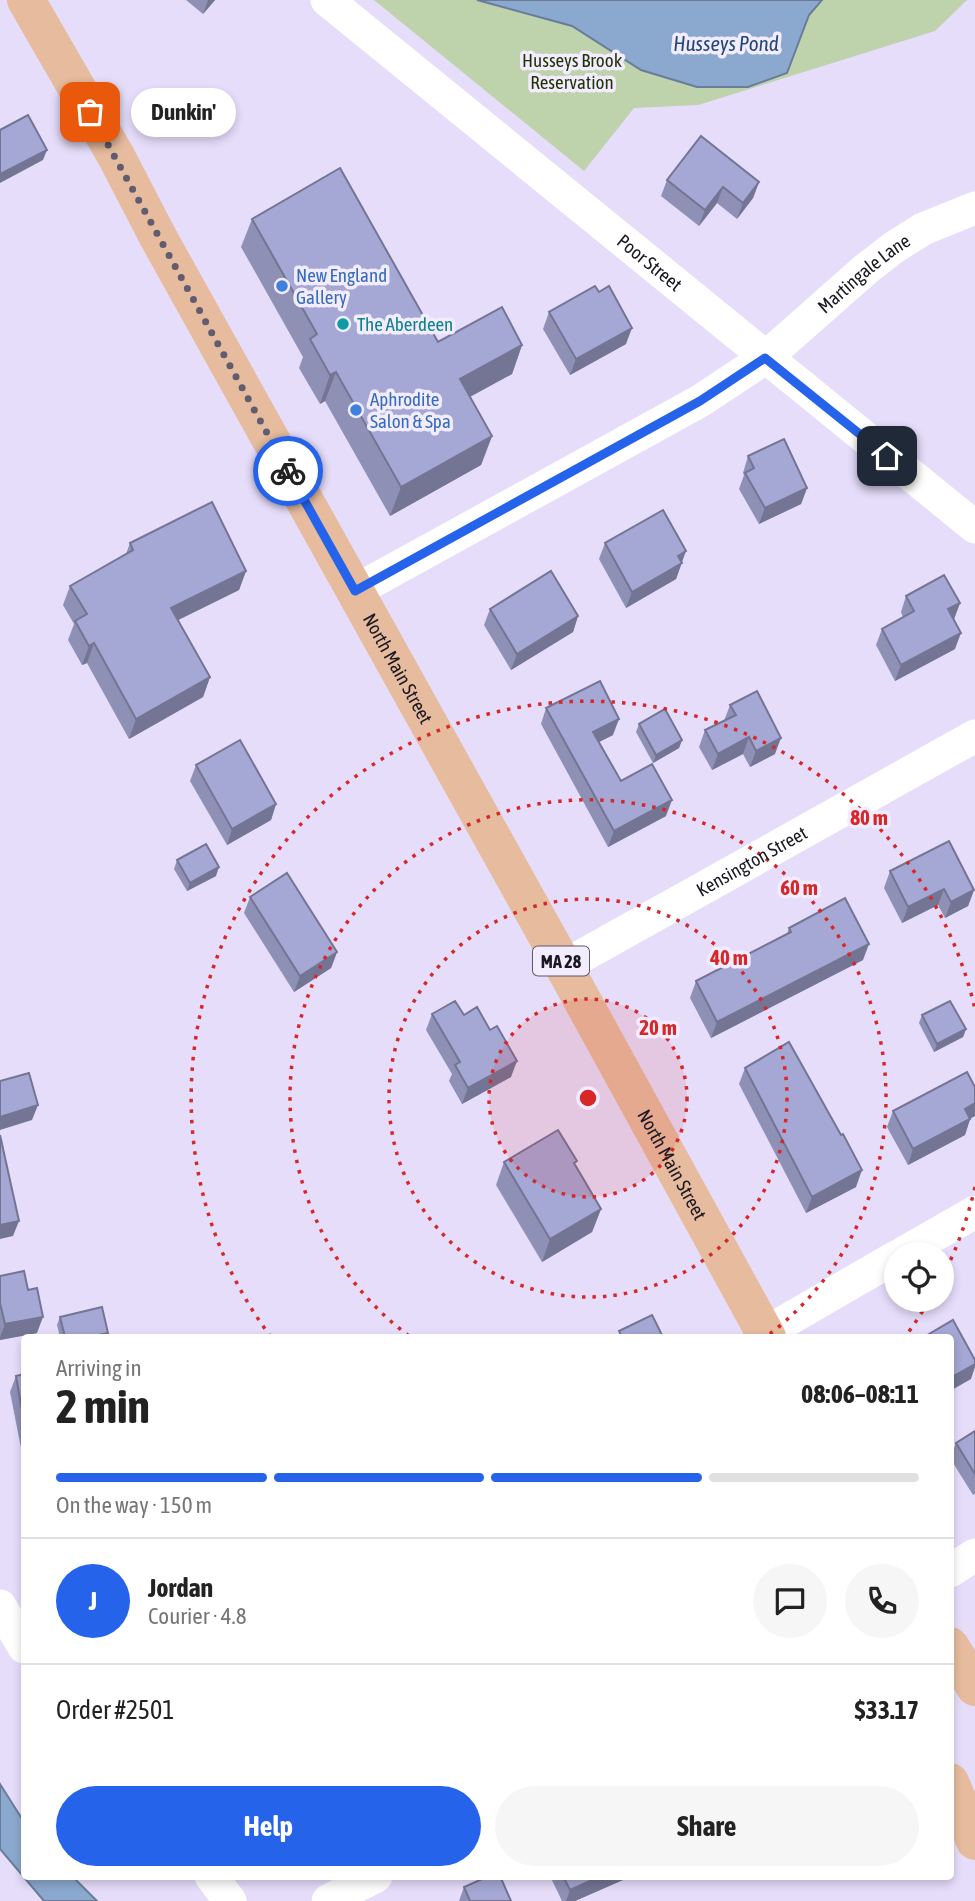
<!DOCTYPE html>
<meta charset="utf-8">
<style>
:root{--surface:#fff;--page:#f6f6f6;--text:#222;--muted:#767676;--line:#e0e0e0;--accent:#2563eb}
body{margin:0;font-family:"Asap Condensed",sans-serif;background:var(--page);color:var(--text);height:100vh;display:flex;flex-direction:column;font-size:26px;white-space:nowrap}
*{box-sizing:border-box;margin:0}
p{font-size:23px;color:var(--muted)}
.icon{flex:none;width:38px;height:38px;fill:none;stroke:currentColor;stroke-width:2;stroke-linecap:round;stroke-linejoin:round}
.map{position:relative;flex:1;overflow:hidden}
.details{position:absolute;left:21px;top:1334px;width:933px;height:546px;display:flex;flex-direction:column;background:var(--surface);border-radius:7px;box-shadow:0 4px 10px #0003}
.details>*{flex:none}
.fabs{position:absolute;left:884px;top:1242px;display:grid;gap:14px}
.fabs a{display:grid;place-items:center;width:70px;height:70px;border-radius:50%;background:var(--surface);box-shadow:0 4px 10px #0003;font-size:35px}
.pin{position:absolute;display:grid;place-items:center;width:60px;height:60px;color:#fff;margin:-30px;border-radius:14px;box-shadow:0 4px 10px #0006}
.courier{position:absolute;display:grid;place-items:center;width:70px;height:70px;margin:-35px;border:5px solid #2563eb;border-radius:50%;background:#fff;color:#222;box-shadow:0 2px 9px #0007}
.bubble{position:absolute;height:49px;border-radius:24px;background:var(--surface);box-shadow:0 4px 10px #0003;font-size:23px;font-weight:700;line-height:49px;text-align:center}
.summary em{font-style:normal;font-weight:700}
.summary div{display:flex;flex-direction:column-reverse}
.summary{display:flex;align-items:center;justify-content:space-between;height:119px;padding:0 35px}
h1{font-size:46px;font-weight:700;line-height:52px}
.bar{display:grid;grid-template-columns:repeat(4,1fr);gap:10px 7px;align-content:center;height:84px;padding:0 35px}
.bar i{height:9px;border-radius:5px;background:var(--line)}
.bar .active{background:var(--accent)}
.bar p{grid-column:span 4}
.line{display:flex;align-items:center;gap:18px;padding:0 35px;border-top:2px solid var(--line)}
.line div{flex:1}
.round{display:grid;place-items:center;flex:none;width:74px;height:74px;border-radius:37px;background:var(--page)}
.primary-button{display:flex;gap:14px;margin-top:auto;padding:14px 35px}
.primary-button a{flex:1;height:80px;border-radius:42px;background:var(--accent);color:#fff;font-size:28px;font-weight:700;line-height:80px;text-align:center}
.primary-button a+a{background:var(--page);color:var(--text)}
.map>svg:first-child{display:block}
</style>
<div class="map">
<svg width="975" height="1901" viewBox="0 0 975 1901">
<rect width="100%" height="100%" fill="#e6ddfb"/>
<path fill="#bed2ab" d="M374,0H967L935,31L698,105L634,108L584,171Z"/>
<g fill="#8ba8ce" stroke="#697d9a" stroke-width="2">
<path d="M477,0H822L809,15L787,73L748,87H697L641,70L572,26Z"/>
<path d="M0,1784L24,1822V1876H72L97,1901H44L0,1849Z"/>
</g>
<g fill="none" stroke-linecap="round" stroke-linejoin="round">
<g stroke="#fff" stroke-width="33">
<path id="s1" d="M327,0L975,527"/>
<path id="s2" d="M355,591L700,401L765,358L866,269L893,248L923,229L975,208"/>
<path id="s3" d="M564,966L975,736"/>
<path d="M900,1255L975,1212"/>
<path d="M765,1333L896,1257"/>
<path d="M950,1571L975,1555"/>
<path d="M0,1606L24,1647"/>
<path d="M211,1876L230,1901"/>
<path d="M328,1901L376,1876"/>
</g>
<g stroke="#e6bb9e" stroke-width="38">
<path id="s4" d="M26,0L116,156L158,237L552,945L767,1337"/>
<path d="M950,1646L975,1687"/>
<path d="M950,1782L975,1841"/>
</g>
</g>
<g fill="#8e90b6">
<path d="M186,0H215L203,14Z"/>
<path d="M667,180L759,182L753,198L737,219L717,203L699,226L661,196Z"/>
<path d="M252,219L438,342L522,345L512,374L470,397L492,436L481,465L390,516L325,401L320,404L299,368L303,357L241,247Z"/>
<path d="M549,312L626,344L570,375L543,329Z"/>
<path d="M748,456L807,488L801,504L759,524L739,489L744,475L743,473Z"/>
<path d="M130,543L246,571L239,590L178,620L210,677L203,697L129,739L87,663L82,665L68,640L74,624L63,605L70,586L126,554Z"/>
<path d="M605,543L682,562L676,579L626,608L599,559Z"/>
<path d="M906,596L960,603L954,619L955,649L895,681L876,645L882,629L903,617L901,612Z"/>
<path d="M490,609L578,616L573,632L511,670L484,625Z"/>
<path d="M730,705L775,754L750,767L743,754L712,770L699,747L705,730L724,721Z"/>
<path d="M546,708L613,735L599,742L621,781L666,816L608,847L541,724Z"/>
<path d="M639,724L682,740L679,748L653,763L636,732Z"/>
<path d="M196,765L276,804L271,820L227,845L190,781Z"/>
<path d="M177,860L216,876L187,891L174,869Z"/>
<path d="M890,871L974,890L968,906L945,918L938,905L902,923L884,888Z"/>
<path d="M250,897L337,952L331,968L294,992L244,913Z"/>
<path d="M789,928L863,960L711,1038L690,998L696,981L787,934Z"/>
<path d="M432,1014L464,1015L511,1077L462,1104L449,1081L452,1074L426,1030Z"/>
<path d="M922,1015L966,1029L963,1037L934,1052L919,1023Z"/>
<path d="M745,1068L856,1187L806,1213L739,1084Z"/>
<path d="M893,1111L970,1119L965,1135L908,1165L887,1127Z"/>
<path d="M504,1162L601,1209L592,1232L542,1262L496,1185Z"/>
<path d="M0,1276L37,1333L0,1340Z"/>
<path d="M60,1317L106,1337H60L57,1325Z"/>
<path d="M24,1374V1453H22L10,1392L16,1376Z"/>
<path d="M975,1431V1494L973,1495L950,1458L956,1443Z"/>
<path d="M550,1876H632L575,1901H562Z"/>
<path d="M464,1887L511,1901H459Z"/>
</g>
<g fill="#747594">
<path d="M208,0H215L203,14Z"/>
<path d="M47,150L43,160L0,183V174Z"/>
<path d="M759,182L753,198L737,219L743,203Z"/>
<path d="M723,187L717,203L699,226L705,210Z"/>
<path d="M632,328L626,344L570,375L576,359Z"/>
<path d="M522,345L512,374L449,408L460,379Z"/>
<path d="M336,372L325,401L320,404L330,375Z"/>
<path d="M492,436L481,465L390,516L401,487Z"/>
<path d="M807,488L801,504L759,524L765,508Z"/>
<path d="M686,551L676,579L626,608L632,592Z"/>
<path d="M246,571L239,590L164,627L171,608Z"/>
<path d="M960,603L954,619L948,609Z"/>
<path d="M578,616L573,632L511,670L517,654Z"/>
<path d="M961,633L955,649L895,681L901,665Z"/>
<path d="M94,643L87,663L82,665L89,646Z"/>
<path d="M210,677L203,697L129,739L136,719Z"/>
<path d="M619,719L613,735L587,748L593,732Z"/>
<path d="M749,737L743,754L712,770L718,754Z"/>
<path d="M781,738L775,754L750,767L756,751Z"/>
<path d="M682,740L679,748L653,763L656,755Z"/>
<path d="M672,800L666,816L608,847L614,831Z"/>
<path d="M276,804L271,820L227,845L232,829Z"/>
<path d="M219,867L216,876L187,891L190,883Z"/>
<path d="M944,889L938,905L902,923L908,907Z"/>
<path d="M974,890L968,906L945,918L951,902Z"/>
<path d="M869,944L863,960L711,1038L717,1022Z"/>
<path d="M337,952L331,968L294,992L300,976Z"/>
<path d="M966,1029L963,1037L934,1052L937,1044Z"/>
<path d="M517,1061L511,1077L462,1104L468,1088Z"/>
<path d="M975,1103V1116L970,1119L965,1135L908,1165L913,1149L965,1109Z"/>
<path d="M38,1105L32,1120L0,1130V1117Z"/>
<path d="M862,1170L856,1187L806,1213L812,1197Z"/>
<path d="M601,1209L592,1232L542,1262L550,1239Z"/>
<path d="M19,1221L13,1236L0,1239V1225Z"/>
<path d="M43,1317L37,1333L0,1340V1337L5,1324Z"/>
<path d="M108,1333L106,1337H89Z"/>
<path d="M975,1364V1367L971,1379L950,1391V1378Z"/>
<path d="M601,1876H632L575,1901H566L570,1890Z"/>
</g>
<g fill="#a5a7d4" stroke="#747594" stroke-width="2">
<path d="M28,115L47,150L0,174V130Z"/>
<path d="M701,136L759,182L743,203L723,187L705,210L667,180Z"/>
<path d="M340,168L438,342L502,307L522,345L460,379L492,436L401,487L336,372L330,375L310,339L317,334L252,219Z"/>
<path d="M595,286L599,292L609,286L632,328L576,359L549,312Z"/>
<path d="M784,439L807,488L765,508L745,473L754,468L748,456Z"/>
<path d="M212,502L246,571L171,608L210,677L136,719L94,643L89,646L75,621L87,614L70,586L133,550L130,543Z"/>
<path d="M663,510L686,551L678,556L682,563L632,592L605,543Z"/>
<path d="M551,571L578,616L517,654L490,609Z"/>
<path d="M944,575L960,603L948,609L961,633L901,665L882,629L914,611L906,596Z"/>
<path d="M600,681L619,719L593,732L621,781L652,764L672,800L614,831L546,708Z"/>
<path d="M757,691L781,738L756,751L749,737L718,754L705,730L736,715L730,705Z"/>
<path d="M665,709L682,740L656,755L639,724Z"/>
<path d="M240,740L276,804L232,829L196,765Z"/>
<path d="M949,841L974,890L951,902L944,889L908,907L890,871Z"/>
<path d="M206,844L219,867L190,883L177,860Z"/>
<path d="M287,873L337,952L300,976L250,897Z"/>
<path d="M845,898L869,944L717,1022L696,981L791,932L789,928Z"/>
<path d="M455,1001L464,1015L477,1007L490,1030L497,1026L517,1061L468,1088L455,1065L460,1062L432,1014Z"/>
<path d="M950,1001L966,1029L937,1044L922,1015Z"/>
<path d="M789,1042L841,1135L843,1134L862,1170L812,1197L745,1068Z"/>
<path d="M967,1072L975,1087V1103L965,1109L970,1119L913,1149L893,1111Z"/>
<path d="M29,1073L38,1105L0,1117V1081Z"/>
<path d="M558,1130L577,1161L574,1163L601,1209L550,1239L504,1162Z"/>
<path d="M0,1135L19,1221L0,1225Z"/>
<path d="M24,1271L28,1290L37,1288L43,1317L5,1324L0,1303V1276Z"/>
<path d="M102,1307L108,1333L89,1337H65L60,1317Z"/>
<path d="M652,1315L663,1337H622L619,1331Z"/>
<path d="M953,1320L975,1360V1364L950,1378V1337H924Z"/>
<path d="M24,1374V1421L16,1376Z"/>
<path d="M975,1431V1474L956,1443Z"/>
<path d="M489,1876H500L511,1901H470L464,1887Z"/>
<path d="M563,1876H601L570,1890Z"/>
</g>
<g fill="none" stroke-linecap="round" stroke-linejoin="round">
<path stroke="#625d6e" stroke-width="7" stroke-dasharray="0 12.6" d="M90,112L288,471"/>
<path stroke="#2563eb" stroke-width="9" d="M288,471L355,591L700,401L765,358L887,456"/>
</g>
<circle cx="588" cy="1098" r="99" fill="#d62828" fill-opacity=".12"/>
<g fill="none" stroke="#d62828" stroke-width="3.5" stroke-dasharray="3.5 7">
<circle cx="588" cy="1098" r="99"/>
<circle cx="588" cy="1098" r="199"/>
<path d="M409 1336A298 298 0 1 1 767 1336"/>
<path d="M975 1187A397 397 0 0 1 942 1278M928 1302A397 397 0 0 1 905 1337M271 1337A397 397 0 1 1 975 1009"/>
</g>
<g fill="#3f7fe0" stroke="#f2ecfe" stroke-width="2.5">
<circle cx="282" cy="286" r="7"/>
<circle cx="356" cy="410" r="7"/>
</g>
<circle fill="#0f9aa8" stroke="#f2ecfe" stroke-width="2.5" cx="343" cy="324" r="7"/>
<g text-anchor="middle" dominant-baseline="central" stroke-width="7" stroke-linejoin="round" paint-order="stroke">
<rect fill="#f2ecfe" stroke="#5c5864" stroke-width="2" x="533" y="946.5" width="56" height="29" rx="5"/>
<g font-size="18" font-weight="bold" fill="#1b1822">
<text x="561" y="961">MA 28</text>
</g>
<g font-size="19" fill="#1f3302" stroke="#f2ecfe">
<text x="572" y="60">Husseys Brook<tspan x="572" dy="22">Reservation</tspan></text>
</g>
<g font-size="19" fill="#1b1822" stroke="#f2ecfe">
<text stroke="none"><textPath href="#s1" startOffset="416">Poor Street</textPath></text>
<text stroke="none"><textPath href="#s2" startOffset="602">Martingale Lane</textPath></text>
<text stroke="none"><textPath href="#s4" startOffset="765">North Main Street</textPath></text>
<text stroke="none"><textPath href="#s3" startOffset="215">Kensington Street</textPath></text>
<text stroke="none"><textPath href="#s4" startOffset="1332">North Main Street</textPath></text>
</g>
<g font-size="19" fill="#366cbe" stroke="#f2ecfe" text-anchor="start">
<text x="296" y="275">New England<tspan x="296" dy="22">Gallery</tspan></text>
<text x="370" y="399">Aphrodite<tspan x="370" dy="22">Salon &amp; Spa</tspan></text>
</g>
<g font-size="19" fill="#0d838f" stroke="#f2ecfe" text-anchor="start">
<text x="357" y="324">The Aberdeen</text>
</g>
<g font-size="21" font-style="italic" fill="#214879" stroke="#f2ecfe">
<text x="726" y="43">Husseys Pond</text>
</g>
</g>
<circle cx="588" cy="1098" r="10" fill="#d62828" stroke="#f2ecfe" stroke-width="3.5"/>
<g font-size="21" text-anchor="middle" font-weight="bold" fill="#d62828" stroke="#f2ecfe" stroke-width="7" stroke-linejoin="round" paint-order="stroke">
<text x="869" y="825">80 m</text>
<text x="799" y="895">60 m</text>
<text x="729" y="965">40 m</text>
<text x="658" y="1035">20 m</text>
</g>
</svg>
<div class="fabs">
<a><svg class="icon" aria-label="locate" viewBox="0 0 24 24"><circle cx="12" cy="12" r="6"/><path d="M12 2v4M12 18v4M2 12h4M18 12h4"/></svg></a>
</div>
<div class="pin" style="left:90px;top:112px;background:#ea580c"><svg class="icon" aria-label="bag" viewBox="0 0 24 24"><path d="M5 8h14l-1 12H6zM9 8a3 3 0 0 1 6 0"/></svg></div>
<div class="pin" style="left:887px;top:456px;background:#1f2937"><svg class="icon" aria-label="home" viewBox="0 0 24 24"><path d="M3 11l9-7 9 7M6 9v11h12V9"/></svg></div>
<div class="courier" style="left:288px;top:471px"><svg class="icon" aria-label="bike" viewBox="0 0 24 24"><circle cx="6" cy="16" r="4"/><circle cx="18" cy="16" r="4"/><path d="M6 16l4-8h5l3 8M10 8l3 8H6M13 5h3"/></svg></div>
<div class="bubble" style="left:131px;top:88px;width:105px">Dunkin'</div>
<section class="details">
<div class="summary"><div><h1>2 min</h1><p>Arriving in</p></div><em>08:06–08:11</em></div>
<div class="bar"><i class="active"></i><i class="active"></i><i class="active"></i><i></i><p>On the way · 150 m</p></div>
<div class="line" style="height:126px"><b class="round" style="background:var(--accent);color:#fff">J</b><div><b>Jordan</b><p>Courier · 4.8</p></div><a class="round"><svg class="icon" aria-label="chat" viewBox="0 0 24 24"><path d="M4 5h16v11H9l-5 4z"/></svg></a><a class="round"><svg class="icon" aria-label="phone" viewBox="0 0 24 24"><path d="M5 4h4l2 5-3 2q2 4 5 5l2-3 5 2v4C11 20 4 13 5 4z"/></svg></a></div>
<div class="line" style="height:91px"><div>Order #2501</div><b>$33.17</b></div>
<div class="primary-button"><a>Help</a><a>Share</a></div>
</section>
</div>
